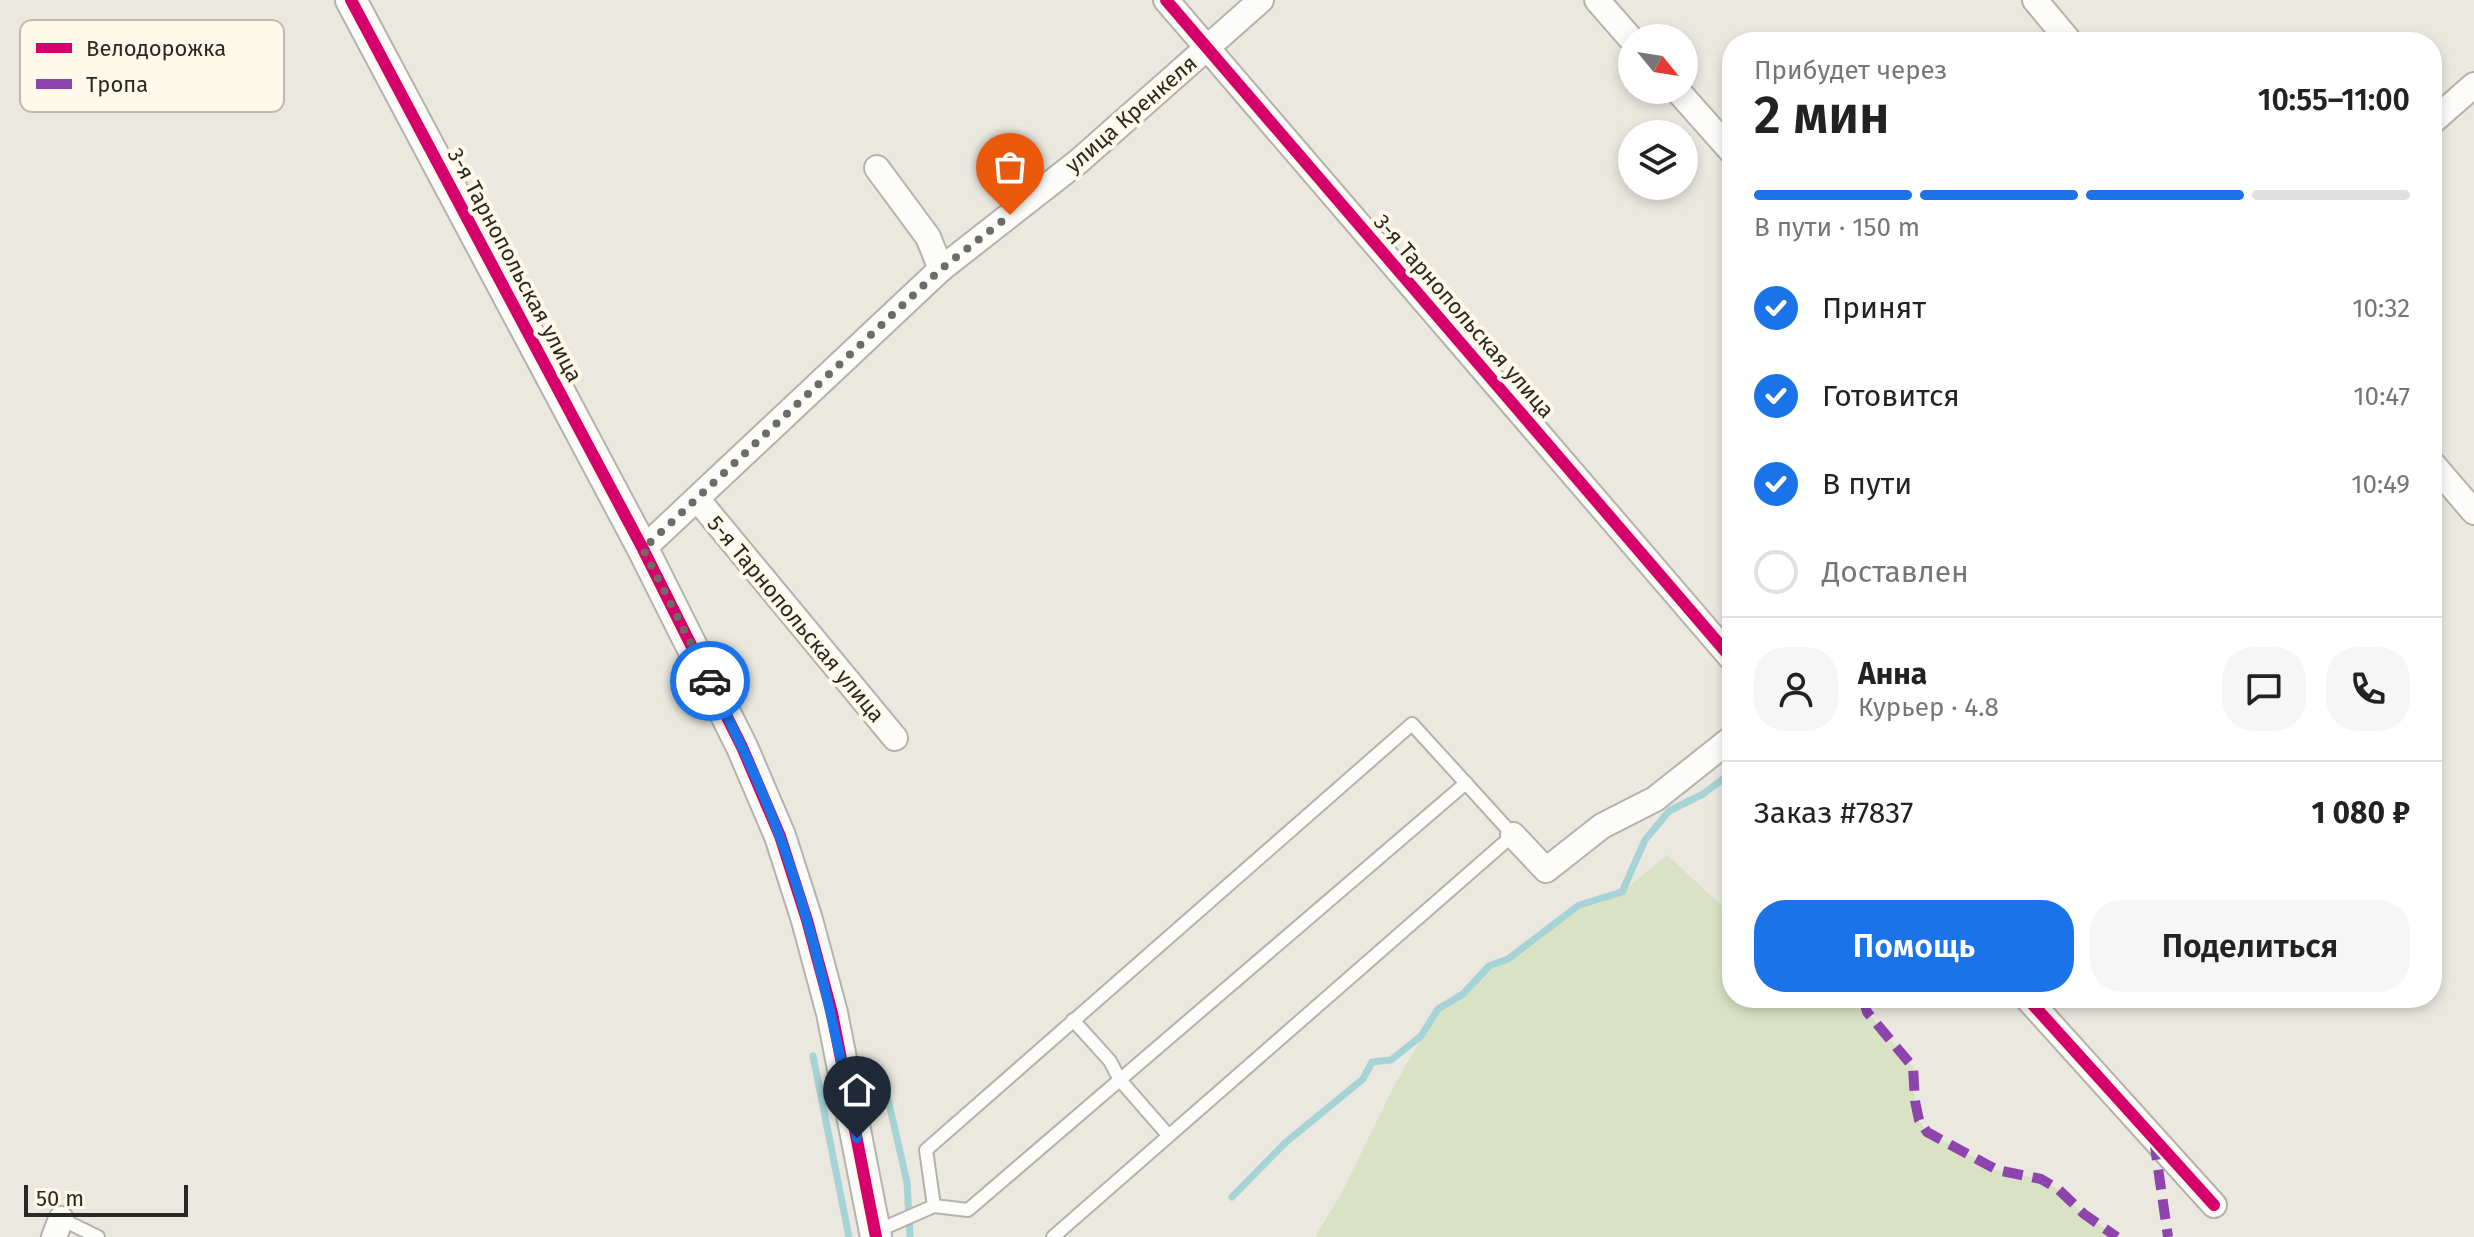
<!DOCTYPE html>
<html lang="ru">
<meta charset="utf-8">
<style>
:root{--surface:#fff;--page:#f6f6f6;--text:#222;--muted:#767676;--line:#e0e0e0;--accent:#1a73e8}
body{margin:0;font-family:"Fira Sans",sans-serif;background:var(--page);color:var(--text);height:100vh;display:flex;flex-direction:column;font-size:30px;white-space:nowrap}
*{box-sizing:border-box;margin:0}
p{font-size:26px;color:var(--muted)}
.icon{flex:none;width:44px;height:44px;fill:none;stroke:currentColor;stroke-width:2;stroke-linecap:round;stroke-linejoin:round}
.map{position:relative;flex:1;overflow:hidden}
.panel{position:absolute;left:1722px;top:32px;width:720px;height:976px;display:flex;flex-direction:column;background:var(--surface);border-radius:32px;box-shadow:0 4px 12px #0003}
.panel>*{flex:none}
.needle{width:52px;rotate:120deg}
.tools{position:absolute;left:1618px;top:24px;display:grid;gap:16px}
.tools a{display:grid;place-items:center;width:80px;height:80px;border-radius:50%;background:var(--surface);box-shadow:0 4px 12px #0003;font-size:40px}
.scale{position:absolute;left:24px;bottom:20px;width:164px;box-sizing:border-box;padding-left:8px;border:4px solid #2a2822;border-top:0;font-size:22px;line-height:28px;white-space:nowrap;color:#2a2822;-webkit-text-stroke:6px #fef9e8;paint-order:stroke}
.pin{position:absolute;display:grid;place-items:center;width:68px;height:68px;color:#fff;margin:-82px -34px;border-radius:50% 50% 50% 0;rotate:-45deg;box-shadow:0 0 8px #0007}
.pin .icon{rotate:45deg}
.courier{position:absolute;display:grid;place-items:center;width:80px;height:80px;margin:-40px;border:6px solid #1a73e8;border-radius:50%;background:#fff;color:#222;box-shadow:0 2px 10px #0007}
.head em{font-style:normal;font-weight:600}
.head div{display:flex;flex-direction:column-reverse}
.head{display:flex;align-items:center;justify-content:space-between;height:136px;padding:0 32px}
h1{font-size:52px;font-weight:600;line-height:60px}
.bar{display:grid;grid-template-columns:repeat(4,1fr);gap:12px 8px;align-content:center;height:96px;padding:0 32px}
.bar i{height:10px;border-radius:6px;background:var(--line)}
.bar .active{background:var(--accent)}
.bar p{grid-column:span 4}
.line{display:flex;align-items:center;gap:20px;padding:0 32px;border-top:2px solid var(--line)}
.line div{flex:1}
.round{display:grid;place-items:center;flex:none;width:84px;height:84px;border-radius:32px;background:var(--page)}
ol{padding:0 32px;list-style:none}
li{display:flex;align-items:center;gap:24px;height:88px}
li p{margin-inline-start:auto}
li .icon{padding:8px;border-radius:50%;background:var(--accent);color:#fff;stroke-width:4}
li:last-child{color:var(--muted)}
li i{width:44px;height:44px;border:4px solid var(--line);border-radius:50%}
.primary-button{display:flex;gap:16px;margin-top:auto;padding:16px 32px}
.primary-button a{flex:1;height:92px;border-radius:32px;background:var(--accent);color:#fff;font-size:32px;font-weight:600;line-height:92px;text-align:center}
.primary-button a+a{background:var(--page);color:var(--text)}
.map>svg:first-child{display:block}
</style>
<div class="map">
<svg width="2474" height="1237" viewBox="0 0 2474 1237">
<rect width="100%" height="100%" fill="#ebe8e0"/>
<path fill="#d9e2c5" d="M1667,855L1732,915V998H1863L1867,1012L1913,1067L1915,1101L1919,1120L1927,1132L1997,1170L2041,1179L2058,1189L2084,1214L2117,1237H1315L1341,1194L1393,1088L1438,1009L1463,994L1489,966L1508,959L1579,905L1622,892Z"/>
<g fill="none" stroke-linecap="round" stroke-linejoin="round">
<g stroke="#a6d3d6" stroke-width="7">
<path d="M813,1056L849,1237"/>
<path d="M884,1082L907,1182L910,1237"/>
<path d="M1232,1197L1285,1143L1363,1079L1372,1062L1391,1060L1421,1036L1438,1009L1463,994L1489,966L1508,959L1579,905L1622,892L1645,840L1669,811L1703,794L1732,772"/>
</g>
<g stroke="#b3b2ab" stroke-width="16">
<g id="service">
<path d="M1073,1020L1110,1061L1120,1080L1168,1135"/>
<path d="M934,1206L926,1150L1412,724L1513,835L1053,1237"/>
<path d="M61,1219L98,1237"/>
<path d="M877,1231L934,1206L968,1210L1466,783"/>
</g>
</g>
<g stroke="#b3b2ab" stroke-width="28">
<g id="minor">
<path d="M1166,0L1732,659"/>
<path d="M1597,0L1632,40"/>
<path d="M2035,0L2070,42"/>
<path d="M1677,90L1732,152"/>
<path d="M2432,122L2474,85"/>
<path d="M877,168L928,237L941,269"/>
<path d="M2432,463L2474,512"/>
<path d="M698,500L895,738"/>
<path d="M643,549L941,269L1079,161L1261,0"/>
<path d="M1513,835L1546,870L1602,826L1655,799L1732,738"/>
<path d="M2027,998L2214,1205"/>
<path d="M54,1237L61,1219"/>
</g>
</g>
<g stroke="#b3b2ab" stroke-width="34">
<path id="tertiary" d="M351,0L643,549L742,747L780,836L807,920L832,1013L876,1237"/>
</g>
<use href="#service" stroke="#fcfcfa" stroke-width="12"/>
<use href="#minor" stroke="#fcfcfa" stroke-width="24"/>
<use href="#tertiary" stroke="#fcfcfa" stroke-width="30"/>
<g stroke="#8e44ad" stroke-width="10" stroke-dasharray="20 10" stroke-linecap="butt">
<path d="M1863,998L1867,1012L1913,1067L1915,1101L1919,1120L1927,1132L1997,1170L2041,1179L2058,1189L2084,1214L2117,1237"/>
<path d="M2154,1140L2168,1237"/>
</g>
<g stroke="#fef9e8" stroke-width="17">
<g id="cycleway">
<path d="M351,0L643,549L742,747L780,836L807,920L832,1013L876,1237"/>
<path d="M1166,0L1732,659"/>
<path d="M2027,998L2214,1205"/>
</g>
</g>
<use href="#cycleway" stroke="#d6006c" stroke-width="12"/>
</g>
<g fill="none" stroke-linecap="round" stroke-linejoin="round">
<path stroke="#6e6b64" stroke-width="8" stroke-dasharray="0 14.4" d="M710,681L643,549L941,269L1010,215"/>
<path stroke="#1a73e8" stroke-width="10" d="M710,681C735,732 760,783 780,837C816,935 836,1036 857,1138"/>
</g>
<g text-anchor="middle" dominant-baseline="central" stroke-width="8" stroke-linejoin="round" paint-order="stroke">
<g font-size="22" fill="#2a2822" stroke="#fef9e8">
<text transform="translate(1131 114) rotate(-41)">улица Кренкеля</text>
<text transform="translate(515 265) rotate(62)">3-я Тарнопольская улица</text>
<text transform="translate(1464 316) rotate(49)">3-я Тарнопольская улица</text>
<text transform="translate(796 619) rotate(50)">5-я Тарнопольская улица</text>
</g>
</g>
<rect x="20" y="20" width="264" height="92" rx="12" fill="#fef9e8" stroke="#bebaad" stroke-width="2"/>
<rect x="36" y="43" width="36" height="10" fill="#d6006c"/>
<rect x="36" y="79" width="36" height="10" fill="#8e44ad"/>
<g font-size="22" fill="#2a2822">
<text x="86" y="56">Велодорожка</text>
<text x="86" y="92">Тропа</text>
</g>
</svg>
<div class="tools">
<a><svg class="needle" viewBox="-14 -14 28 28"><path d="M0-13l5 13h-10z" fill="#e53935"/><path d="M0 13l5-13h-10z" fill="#767676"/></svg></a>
<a><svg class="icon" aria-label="layers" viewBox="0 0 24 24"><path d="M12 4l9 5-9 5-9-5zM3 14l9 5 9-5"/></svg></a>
</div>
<div class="scale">50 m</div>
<div class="pin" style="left:1010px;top:215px;background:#ea580c"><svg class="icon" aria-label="bag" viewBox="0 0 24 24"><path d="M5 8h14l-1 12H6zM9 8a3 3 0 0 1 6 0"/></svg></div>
<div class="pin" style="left:857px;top:1138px;background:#1f2937"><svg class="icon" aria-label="home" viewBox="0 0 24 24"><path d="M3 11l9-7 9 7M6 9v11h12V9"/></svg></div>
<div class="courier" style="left:710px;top:681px"><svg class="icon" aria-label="car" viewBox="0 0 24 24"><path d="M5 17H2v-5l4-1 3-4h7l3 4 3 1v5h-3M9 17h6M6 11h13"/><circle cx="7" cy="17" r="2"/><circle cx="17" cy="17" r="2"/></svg></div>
<section class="panel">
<div class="head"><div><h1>2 мин</h1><p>Прибудет через</p></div><em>10:55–11:00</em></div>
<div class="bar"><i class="active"></i><i class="active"></i><i class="active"></i><i></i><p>В пути · 150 m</p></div>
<ol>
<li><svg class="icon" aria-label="check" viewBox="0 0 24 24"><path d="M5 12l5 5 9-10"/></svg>Принят<p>10:32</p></li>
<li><svg class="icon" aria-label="check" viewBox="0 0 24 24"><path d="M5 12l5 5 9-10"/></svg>Готовится<p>10:47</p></li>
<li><svg class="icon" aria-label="check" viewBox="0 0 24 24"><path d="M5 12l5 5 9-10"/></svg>В пути<p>10:49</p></li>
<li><i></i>Доставлен</li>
</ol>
<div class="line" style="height:144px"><a class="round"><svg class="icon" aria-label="person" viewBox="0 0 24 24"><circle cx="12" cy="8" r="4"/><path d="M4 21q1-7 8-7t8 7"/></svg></a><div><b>Анна</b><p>Курьер · 4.8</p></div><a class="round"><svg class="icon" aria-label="chat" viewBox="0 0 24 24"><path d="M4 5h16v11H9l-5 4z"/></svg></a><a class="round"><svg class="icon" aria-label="phone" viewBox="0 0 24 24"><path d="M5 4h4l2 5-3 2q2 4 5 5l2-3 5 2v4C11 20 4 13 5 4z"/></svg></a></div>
<div class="line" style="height:104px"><div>Заказ #7837</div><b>1 080 ₽</b></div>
<div class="primary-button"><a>Помощь</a><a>Поделиться</a></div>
</section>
</div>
